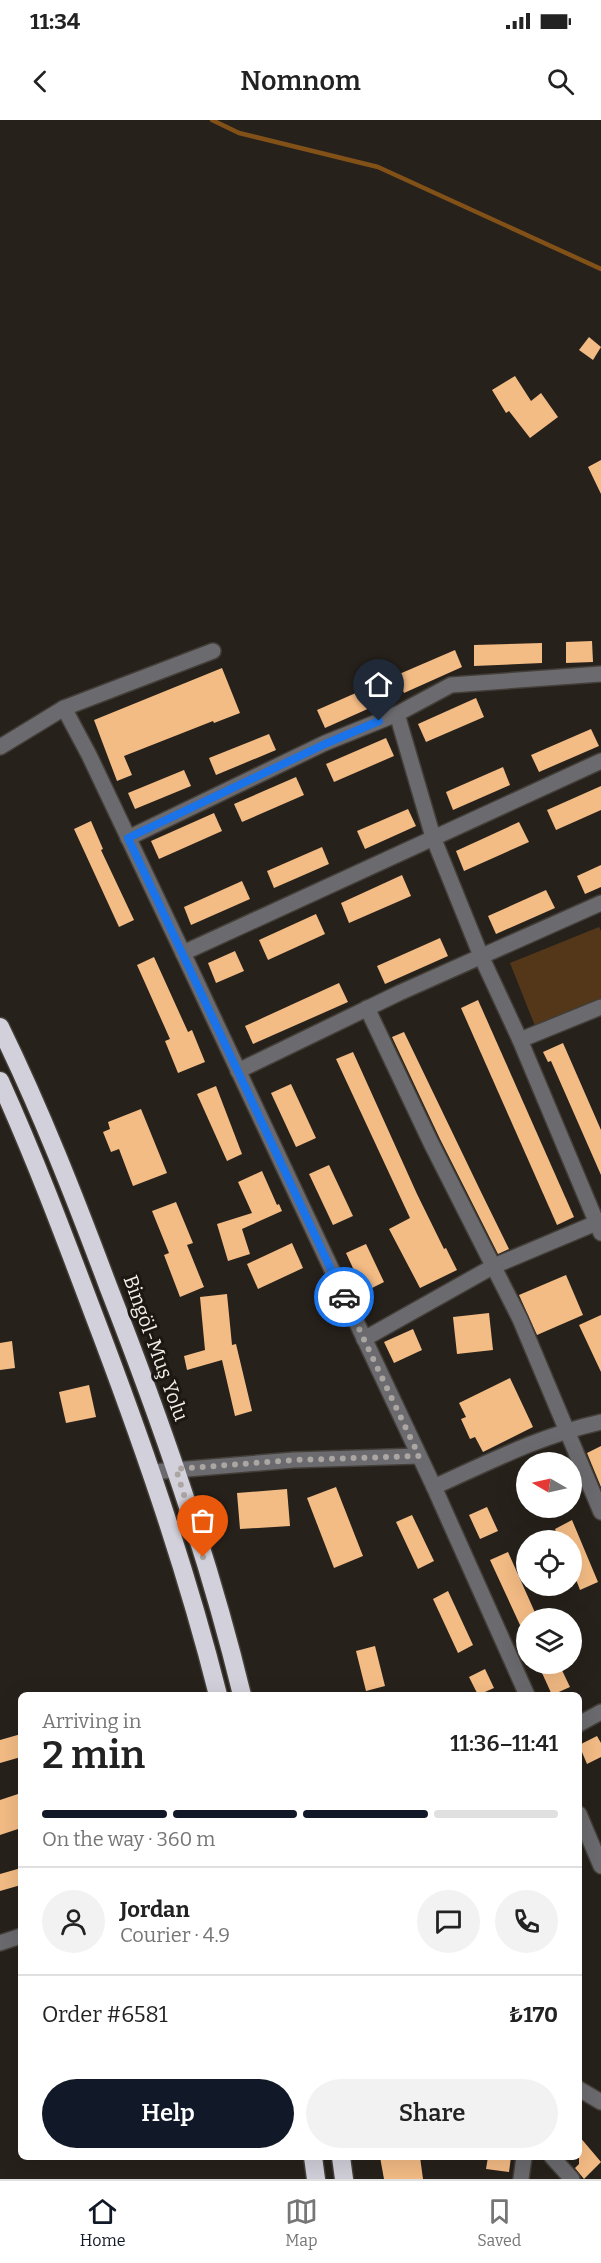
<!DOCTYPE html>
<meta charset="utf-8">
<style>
:root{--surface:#fff;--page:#f2f2f2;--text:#222;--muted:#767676;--line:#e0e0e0;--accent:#111827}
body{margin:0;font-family:Bitter,serif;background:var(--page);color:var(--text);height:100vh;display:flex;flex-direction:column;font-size:22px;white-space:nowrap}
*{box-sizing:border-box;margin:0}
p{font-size:20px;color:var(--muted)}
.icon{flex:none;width:33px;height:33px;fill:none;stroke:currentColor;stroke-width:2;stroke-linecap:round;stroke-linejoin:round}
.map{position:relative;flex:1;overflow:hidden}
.details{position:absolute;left:18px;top:1572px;width:564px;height:468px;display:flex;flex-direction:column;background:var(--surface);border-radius:9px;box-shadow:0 6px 24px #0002}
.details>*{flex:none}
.needle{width:39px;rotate:279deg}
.tools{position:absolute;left:516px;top:1332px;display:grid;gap:12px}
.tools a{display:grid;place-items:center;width:66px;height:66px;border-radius:50%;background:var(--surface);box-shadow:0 6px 24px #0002;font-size:30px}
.pin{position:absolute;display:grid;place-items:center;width:51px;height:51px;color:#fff;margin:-62px -26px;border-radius:50% 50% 50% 0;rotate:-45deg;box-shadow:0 0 6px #0007}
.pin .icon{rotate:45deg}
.courier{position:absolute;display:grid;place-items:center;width:60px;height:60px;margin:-30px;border:4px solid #1a73e8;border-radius:50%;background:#fff;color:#222;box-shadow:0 2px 8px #0007}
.overview em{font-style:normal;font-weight:600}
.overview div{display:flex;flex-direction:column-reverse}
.overview{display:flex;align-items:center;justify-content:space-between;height:102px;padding:0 24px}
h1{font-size:39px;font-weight:600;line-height:45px}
.bar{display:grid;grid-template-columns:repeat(4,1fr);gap:9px 6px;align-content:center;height:72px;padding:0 24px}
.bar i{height:8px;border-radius:4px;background:var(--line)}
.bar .active{background:var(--accent)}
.bar p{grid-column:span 4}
.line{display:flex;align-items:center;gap:15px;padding:0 24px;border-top:2px solid var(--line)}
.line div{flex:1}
.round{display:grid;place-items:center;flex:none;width:63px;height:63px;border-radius:32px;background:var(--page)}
.button{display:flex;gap:12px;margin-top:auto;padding:12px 24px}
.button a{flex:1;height:69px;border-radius:36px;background:var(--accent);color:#fff;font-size:24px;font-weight:600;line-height:69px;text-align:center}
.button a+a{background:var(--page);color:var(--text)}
.status{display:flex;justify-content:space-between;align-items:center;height:42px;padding:0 30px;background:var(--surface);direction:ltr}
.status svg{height:16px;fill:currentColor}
header{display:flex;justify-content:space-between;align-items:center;height:78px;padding:0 24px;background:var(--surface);font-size:27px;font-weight:600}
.tab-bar{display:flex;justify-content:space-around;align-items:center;height:84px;border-top:2px solid var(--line);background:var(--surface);font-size:16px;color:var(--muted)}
.tab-bar a{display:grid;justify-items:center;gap:3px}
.tab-bar .active{color:var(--accent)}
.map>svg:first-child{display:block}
</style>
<div class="status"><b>11:34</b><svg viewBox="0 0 49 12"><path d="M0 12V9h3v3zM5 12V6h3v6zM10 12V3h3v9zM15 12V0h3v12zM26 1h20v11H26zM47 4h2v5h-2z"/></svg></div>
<header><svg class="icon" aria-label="back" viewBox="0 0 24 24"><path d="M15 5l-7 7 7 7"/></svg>Nomnom<svg class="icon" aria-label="search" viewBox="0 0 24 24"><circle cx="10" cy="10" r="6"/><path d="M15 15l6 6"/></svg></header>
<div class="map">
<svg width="601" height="2059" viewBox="0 0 601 2059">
<rect width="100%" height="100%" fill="#27211b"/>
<path fill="#543719" d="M599,807L601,811V879L535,906L510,843Z"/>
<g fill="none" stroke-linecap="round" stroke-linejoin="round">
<path stroke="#825118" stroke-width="4.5" d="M212,0L239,13L378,47L601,149"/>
</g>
<g fill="#f4bc85">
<path d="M589,217L601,227L593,240L579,230Z"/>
<path d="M515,256L531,281L541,273L558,297L530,318L509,291L506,293L492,270Z"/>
<path d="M601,340V374L588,347Z"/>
<path d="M592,521L593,542L566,543V522Z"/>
<path d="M542,523V543L474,546V525Z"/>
<path d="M455,530L462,547L404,573L397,555Z"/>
<path d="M222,548L240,593L214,603L213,601L124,636L132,655L117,661L94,600Z"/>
<path d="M374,565L381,583L325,608L317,590Z"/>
<path d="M476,578L484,597L426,622L418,604Z"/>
<path d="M591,609L599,626L539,652L531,635Z"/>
<path d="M269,614L276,630L216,655L209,638Z"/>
<path d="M386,618L394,636L334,662L326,644Z"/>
<path d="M503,647L510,665L453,690L446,672Z"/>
<path d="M184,650L191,666L135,689L128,673Z"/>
<path d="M296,657L304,675L242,702L234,684Z"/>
<path d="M601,666V690L556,710L547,690Z"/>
<path d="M408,689L416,706L365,729L357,711Z"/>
<path d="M214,693L222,711L159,739L151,721Z"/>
<path d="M91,701L103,729L101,730L134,800L119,807L74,709Z"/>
<path d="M519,702L529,722L464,751L456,731Z"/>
<path d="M322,727L329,744L274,768L267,751Z"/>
<path d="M601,745V767L585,774L577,756Z"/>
<path d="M402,755L411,776L349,803L341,783Z"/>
<path d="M242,761L250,779L191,805L184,787Z"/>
<path d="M546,770L555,788L496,814L488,796Z"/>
<path d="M316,794L325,814L268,840L259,820Z"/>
<path d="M440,818L448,836L385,864L377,846Z"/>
<path d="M235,831L244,851L216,863L208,843Z"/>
<path d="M154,837L188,912L192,910L205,942L178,953L165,921L170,919L137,845Z"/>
<path d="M339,863L348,882L253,924L245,906Z"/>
<path d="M478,880L574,1097L557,1105L461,888Z"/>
<path d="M404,912L481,1072L509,1129L498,1134L440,1019L392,917Z"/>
<path d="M563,923L601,1010V1055L551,941L548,942L543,932Z"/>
<path d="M353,932L417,1074L444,1129L446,1128L457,1150L420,1168L389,1109L410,1098L336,939Z"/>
<path d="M291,964L316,1018L296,1027L271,973Z"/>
<path d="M216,966L242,1034L227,1041L197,974Z"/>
<path d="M141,989L167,1053L133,1066L119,1029L111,1032L103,1012L110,1009L108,1002Z"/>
<path d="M329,1045L353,1096L333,1105L309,1054Z"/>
<path d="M262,1051L277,1085L279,1084L282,1091L242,1109L250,1134L228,1141L217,1104L252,1093L238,1062Z"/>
<path d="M176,1082L193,1123L187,1125L204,1167L180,1177L164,1135L169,1133L152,1091Z"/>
<path d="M292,1123L303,1148L258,1169L247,1144Z"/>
<path d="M366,1124L384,1162L364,1172L346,1133Z"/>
<path d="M566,1155L583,1195L537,1215L519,1175Z"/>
<path d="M227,1174L232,1225L236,1224L252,1291L235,1296L222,1240L187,1250L184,1236L205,1230L200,1177Z"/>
<path d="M489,1193L493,1230L457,1234L453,1197Z"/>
<path d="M601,1195V1252L579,1205Z"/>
<path d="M413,1209L422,1230L394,1243L384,1222Z"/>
<path d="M12,1221L15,1248L0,1250V1223Z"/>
<path d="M510,1258L533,1307L483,1332L475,1317L470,1319L461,1299L466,1297L459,1283Z"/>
<path d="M89,1265L96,1297L66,1303L59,1272Z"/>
<path d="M601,1326V1367L587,1333Z"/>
<path d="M336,1367L363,1436L334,1448L307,1378Z"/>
<path d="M287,1369L290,1406L240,1409L237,1373Z"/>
<path d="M487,1387L498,1411L480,1419L469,1395Z"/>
<path d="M412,1395L434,1441L418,1449L396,1402Z"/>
<path d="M572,1400L598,1462L580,1470L572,1449V1420H560L555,1409Z"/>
<path d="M508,1432L537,1497L526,1498V1502L520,1505L490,1440Z"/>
<path d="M448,1471L473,1525L458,1533L433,1479Z"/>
<path d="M375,1526L385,1566L366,1571L356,1531Z"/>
<path d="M538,1544H559L570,1567L552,1575Z"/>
<path d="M485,1549L494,1568L478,1575L469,1557Z"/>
<path d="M21,1614V1637L0,1643V1620Z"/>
<path d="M597,1616L601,1623V1637L587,1644L579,1625Z"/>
<path d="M21,1673V1708L0,1715V1680Z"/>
<path d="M21,1748V1765L0,1771V1754Z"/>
<path d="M579,2016L601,2042L584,2059L575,2048L579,2044Z"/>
<path d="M380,2037H420L423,2059H384Z"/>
<path d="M488,2037H511L509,2052L486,2049Z"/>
</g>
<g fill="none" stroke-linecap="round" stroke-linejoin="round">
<g stroke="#433e38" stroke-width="18">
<g id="minor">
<path d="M64,588L213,531"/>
<path d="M397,594L433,717L481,836L520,920L601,1113"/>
<path d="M0,627L64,588L89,635L183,833L434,1367L527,1575"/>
<path d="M128,718L325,623L397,594L451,565L601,554"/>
<path d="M183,833L601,641"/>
<path d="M367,888L431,1023L520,1199L601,1392"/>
<path d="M520,920L601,887"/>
<path d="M238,951L399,873L601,783"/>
<path d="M364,1219L494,1146L596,1103"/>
<path d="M152,1352L294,1340L419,1336"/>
<path d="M434,1367C489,1342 542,1315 601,1302"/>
<path d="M579,1604L601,1592"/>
<path d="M579,1694L601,1746"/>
<path d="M0,1823L21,1816"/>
<path d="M579,1969L601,1982"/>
<path d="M552,2037L572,2059"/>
<path d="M521,2059L524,2037"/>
</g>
</g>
<g stroke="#433e38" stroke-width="21">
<g id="highway">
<path d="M0,907C41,991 75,1078 108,1166C160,1299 208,1435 242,1575"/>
<path d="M0,961C34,1036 63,1113 92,1190C140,1316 185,1444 218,1575"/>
<path d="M313,2037L316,2059"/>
<path d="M341,2037L344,2059"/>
</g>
</g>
<use href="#minor" stroke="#6b6a6e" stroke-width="15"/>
<use href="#highway" stroke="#d2d1db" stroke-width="18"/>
</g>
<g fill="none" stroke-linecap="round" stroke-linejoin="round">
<path stroke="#aba6a2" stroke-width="6" stroke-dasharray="0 10.8" d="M203,1437L176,1349L294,1340L419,1336L344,1177"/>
<path stroke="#1a73e8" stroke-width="8" d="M344,1177L128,718L325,624L379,601"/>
</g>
<g text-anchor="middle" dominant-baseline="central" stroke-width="6" stroke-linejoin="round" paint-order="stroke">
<g font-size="20" fill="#f2eeea" stroke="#1d1712">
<text transform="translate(156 1228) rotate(70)">Bingöl-Muş Yolu</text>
</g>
</g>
</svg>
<div class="tools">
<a><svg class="needle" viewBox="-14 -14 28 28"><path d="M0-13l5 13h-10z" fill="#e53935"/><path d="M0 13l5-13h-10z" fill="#767676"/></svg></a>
<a><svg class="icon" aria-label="locate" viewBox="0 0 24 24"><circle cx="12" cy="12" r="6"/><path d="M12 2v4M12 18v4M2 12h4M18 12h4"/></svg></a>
<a><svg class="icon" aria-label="layers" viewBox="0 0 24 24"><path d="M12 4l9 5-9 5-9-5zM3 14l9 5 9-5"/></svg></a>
</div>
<div class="pin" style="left:203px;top:1437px;background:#ea580c"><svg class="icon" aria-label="bag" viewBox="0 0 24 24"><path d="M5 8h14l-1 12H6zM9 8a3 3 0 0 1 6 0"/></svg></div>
<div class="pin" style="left:379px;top:601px;background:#1f2937"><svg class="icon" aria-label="home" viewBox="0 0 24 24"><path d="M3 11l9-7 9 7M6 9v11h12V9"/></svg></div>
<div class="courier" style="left:344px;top:1177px"><svg class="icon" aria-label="car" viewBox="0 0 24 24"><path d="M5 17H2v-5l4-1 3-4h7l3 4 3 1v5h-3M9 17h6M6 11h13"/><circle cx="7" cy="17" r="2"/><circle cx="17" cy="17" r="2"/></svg></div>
<section class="details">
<div class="overview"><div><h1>2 min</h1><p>Arriving in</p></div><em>11:36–11:41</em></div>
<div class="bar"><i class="active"></i><i class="active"></i><i class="active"></i><i></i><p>On the way · 360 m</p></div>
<div class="line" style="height:108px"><a class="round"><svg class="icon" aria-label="person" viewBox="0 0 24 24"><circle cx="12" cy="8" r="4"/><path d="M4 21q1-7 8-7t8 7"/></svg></a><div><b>Jordan</b><p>Courier · 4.9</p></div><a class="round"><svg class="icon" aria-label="chat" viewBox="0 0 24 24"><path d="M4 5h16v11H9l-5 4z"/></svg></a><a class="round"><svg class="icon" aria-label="phone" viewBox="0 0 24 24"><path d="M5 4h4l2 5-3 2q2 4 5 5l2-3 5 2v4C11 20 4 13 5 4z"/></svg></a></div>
<div class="line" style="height:78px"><div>Order #6581</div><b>₺170</b></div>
<div class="button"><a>Help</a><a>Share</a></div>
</section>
</div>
<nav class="tab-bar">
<a class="active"><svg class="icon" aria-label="home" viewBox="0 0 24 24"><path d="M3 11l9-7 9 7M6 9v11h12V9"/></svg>Home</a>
<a><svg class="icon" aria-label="map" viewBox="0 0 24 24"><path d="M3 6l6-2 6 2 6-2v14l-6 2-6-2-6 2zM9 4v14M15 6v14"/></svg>Map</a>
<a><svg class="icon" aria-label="saved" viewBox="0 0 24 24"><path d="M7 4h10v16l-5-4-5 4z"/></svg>Saved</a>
</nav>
